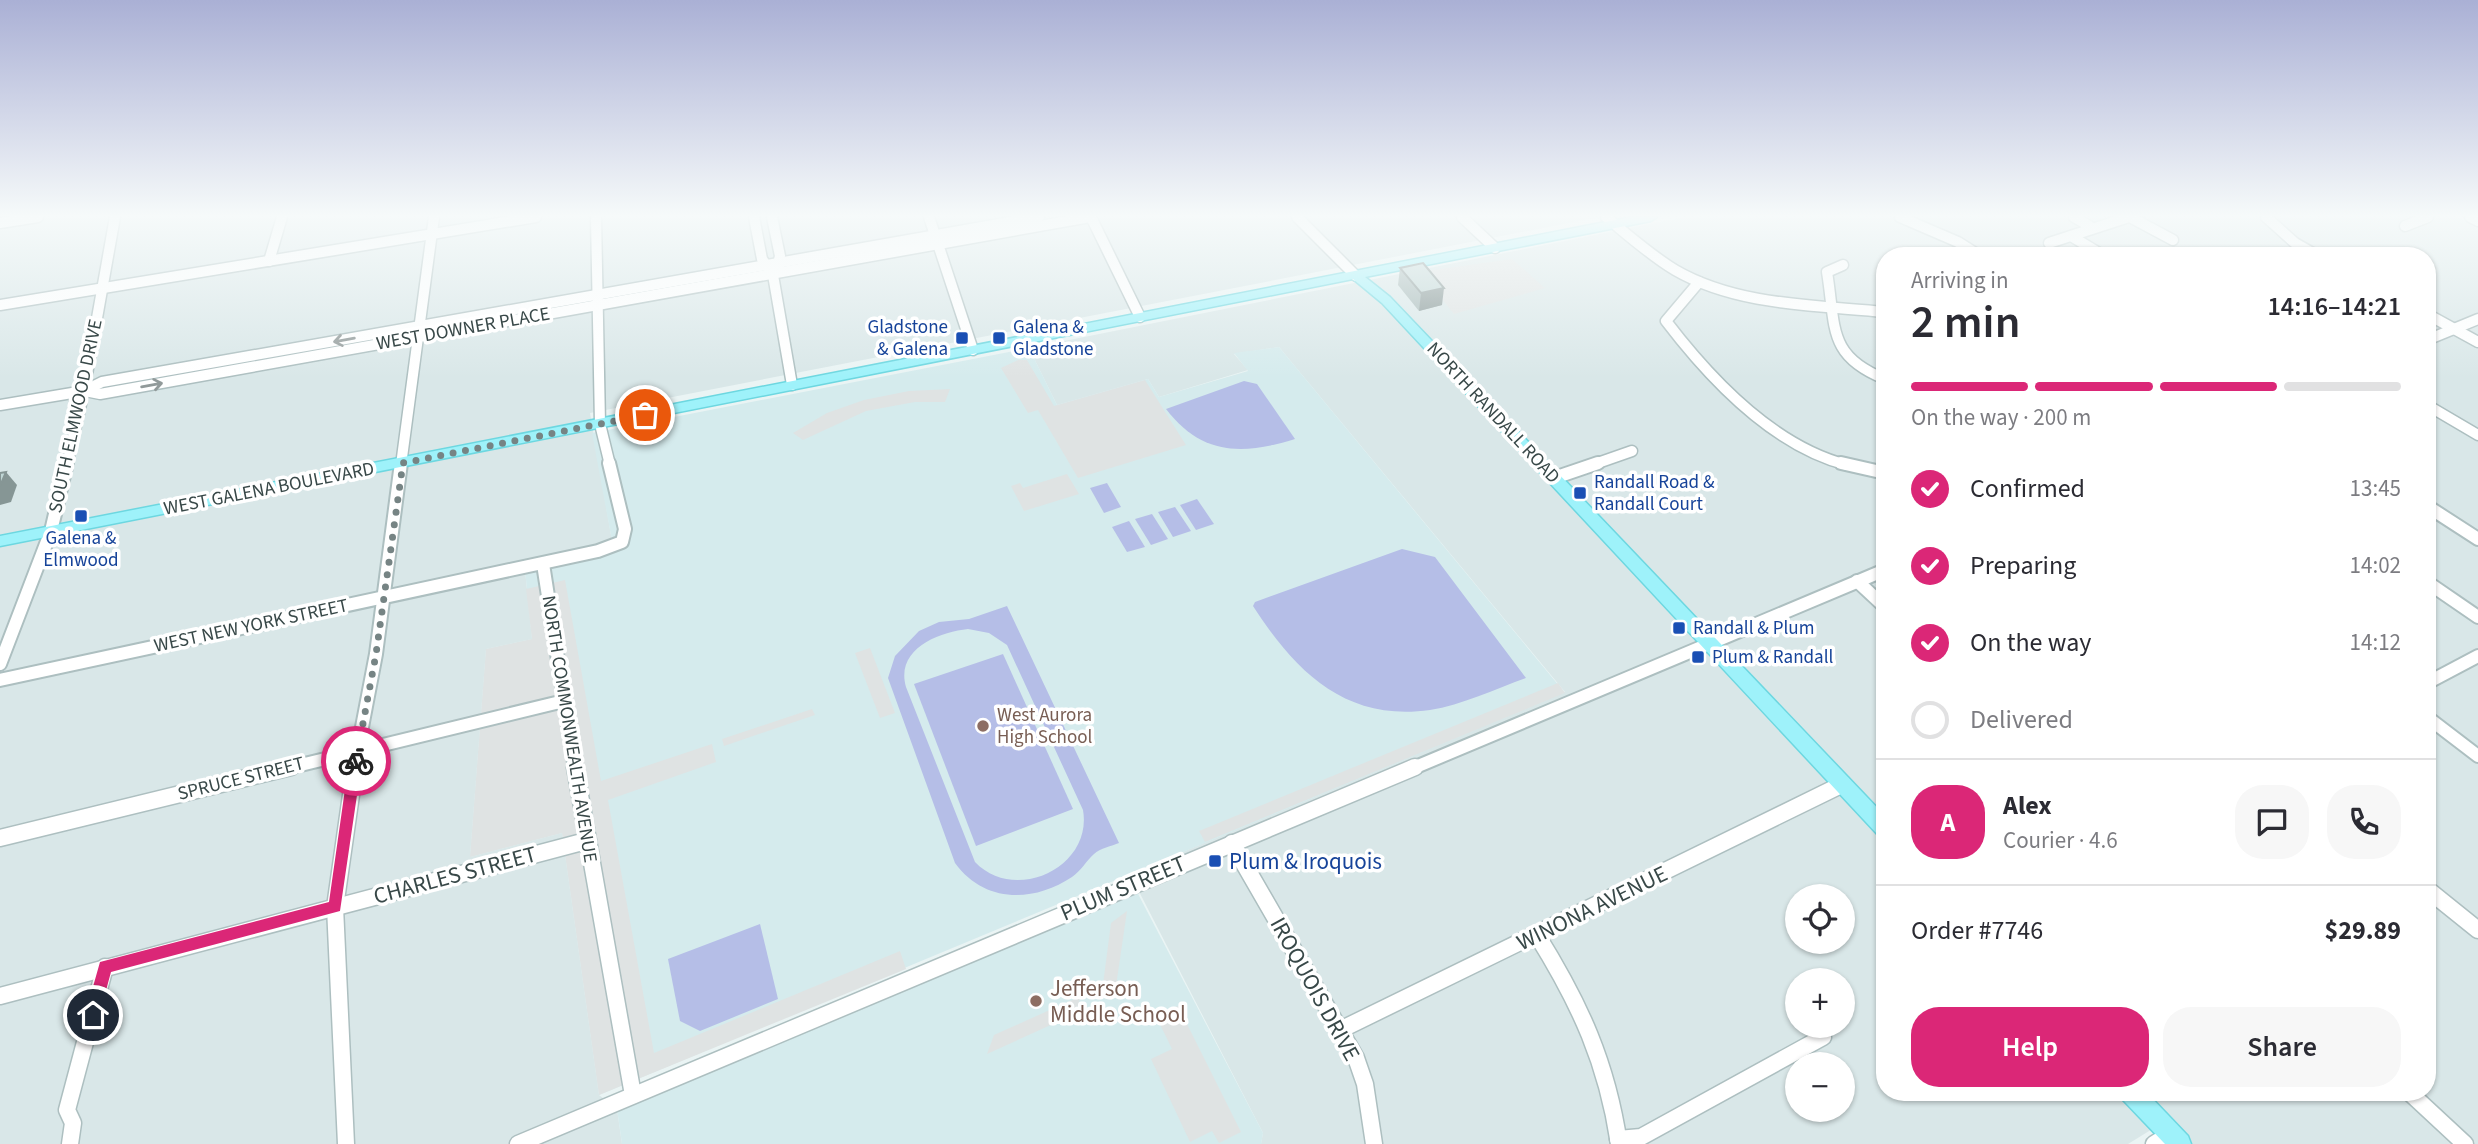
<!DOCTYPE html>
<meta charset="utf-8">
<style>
:root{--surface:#fff;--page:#f7f7f7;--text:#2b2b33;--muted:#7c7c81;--line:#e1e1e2;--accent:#db2777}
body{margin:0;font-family:"Source Sans 3",sans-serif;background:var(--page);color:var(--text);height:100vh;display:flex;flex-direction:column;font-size:26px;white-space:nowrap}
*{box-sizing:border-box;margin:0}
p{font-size:23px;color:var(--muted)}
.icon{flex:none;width:38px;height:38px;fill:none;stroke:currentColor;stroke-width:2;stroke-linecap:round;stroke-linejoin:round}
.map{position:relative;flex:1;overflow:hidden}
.drawer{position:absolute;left:1876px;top:247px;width:560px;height:854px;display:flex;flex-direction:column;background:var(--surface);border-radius:28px;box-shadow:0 2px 5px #0004}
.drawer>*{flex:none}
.fabs{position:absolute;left:1785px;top:884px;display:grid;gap:14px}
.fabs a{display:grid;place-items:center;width:70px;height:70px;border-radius:50%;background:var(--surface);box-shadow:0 2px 5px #0004;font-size:35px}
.pin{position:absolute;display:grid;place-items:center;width:60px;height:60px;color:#fff;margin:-30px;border:4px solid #fff;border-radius:50%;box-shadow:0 2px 7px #0007}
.courier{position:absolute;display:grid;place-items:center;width:70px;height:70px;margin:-35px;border:5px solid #db2777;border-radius:50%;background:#fff;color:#222;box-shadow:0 2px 9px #0007}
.summary em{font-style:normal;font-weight:600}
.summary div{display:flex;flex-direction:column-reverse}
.summary{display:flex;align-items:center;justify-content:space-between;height:119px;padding:0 35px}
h1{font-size:46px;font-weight:600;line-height:52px}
.bar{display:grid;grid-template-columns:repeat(4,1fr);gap:10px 7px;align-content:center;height:84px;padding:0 35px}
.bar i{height:9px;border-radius:5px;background:var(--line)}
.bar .selected{background:var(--accent)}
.bar p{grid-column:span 4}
.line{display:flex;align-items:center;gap:18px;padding:0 35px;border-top:2px solid var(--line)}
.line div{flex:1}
.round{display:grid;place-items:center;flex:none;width:74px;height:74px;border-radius:28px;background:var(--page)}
ol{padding:0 35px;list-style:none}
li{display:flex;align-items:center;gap:21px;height:77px}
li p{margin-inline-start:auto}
li .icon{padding:7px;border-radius:50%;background:var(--accent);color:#fff;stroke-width:4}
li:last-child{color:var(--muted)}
li i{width:38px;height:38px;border:4px solid var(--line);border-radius:50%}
.button{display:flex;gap:14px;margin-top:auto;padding:14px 35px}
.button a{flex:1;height:80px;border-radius:28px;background:var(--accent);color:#fff;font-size:28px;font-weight:600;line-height:80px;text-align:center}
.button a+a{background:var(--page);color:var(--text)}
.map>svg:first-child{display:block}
</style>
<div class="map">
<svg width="2478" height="1144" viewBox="0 0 2478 1144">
<rect width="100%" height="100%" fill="#eaf4f4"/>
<g fill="#d9e7e8" fill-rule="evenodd">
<path d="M0,217H1600L590,413L612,541L524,560L532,639L486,649L470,857L562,833L599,1095L617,1109L622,1144H0Z"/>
<path d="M1685,217H2457L2478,227V1144H2190L2167,1120L2128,1144H1261L1263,1133L1130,874L1565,692L1279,347L1234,354L1248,370L1159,397L1148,379L1057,405L1029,348ZM1885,256H2427V1092H1885ZM1797,896H1843V942H1797ZM1797,980H1843V1026H1797ZM1797,1064H1843V1110H1797Z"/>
</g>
<g fill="#d5ebed">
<path d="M1279,347L1565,693L599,1095L562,833L470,857L486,649L532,639L524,560L612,541L592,433L1029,348L1057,405L1148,379L1159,397L1248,371L1234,353Z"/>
<path d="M1137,892L1263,1133L1261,1144H622L617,1109Z"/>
</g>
<g fill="#b5bee7" fill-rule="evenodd">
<path d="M1244,381L1257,384L1295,439C1243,455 1202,456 1166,409Z"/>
<path d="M1107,483L1121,507L1104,513L1090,488Z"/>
<path d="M1197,499L1214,524L1196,530L1180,505Z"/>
<path d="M1175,507L1191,531L1173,537L1158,512Z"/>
<path d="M1152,514L1168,539L1151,545L1135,519Z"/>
<path d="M1129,521L1145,547L1127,552L1112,527Z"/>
<path d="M1402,549L1435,557L1526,678C1495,689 1462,705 1430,710C1345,722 1295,671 1253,606L1255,602Z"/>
<path d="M1007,606L1119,843C1112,846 1100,848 1094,854C1086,861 1081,871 1072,877C1033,903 984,903 955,863L888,678L895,656L919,631L939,622L969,619ZM968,629L989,633L1007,645L1083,810C1093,867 1015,904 975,862L906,687C895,649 939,632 968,629Z"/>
<path d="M1003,654L1073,809L976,846L914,684Z"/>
<path d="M760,924L778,999L700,1031L680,1021L668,959Z"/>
</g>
<g fill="#dfe3e3">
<path d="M1512,259L1545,288L1454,314L1420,272Z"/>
<path d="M1018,360H1027L1054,406L1145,380L1186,445L1078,478L1038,410L1028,413L1001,368Z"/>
<path d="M950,389L945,402H915L866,411L803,440L793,433L827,413L864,400L909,391Z"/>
<path d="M1067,474L1079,494L1024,511L1011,486L1020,483L1023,488Z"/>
<path d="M565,580L601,781L712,744L716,762L608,800L654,1053L900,951L906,969L599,1095L562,833L470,857L486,649L532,639L526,589Z"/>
<path d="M870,648L895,713L880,718L855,653Z"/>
<path d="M1558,683L1565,693L1205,842L1199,831Z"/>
<path d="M812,709L815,715L724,746L722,739Z"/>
<path d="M1127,911L1116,986L1102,992L1111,923Z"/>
<path d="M1081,996L1075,1014L987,1054L994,1035Z"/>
<path d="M1178,1006L1241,1132L1219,1143L1212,1131L1190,1142L1151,1059L1172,1049L1156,1016Z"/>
</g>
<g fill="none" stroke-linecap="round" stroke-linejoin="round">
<g stroke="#adbfc0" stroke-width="13">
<g id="minor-far2">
<path d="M596,217L600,424L610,465"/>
<path d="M754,217L762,259L773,275L792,385"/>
<path d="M772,217L780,256L777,268"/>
<path d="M929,217L973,350"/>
<path d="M1091,217L1140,317"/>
<path d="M1297,217L1356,276"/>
<path d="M1462,217L1495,248"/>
<path d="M1606,217C1628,235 1650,255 1675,270C1737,306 1815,305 1885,312"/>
<path d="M1900,217L1958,242L1980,256"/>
<path d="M2074,217L2091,227"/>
<path d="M2130,217L2173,240"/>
<path d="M2266,217L2295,243L2318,256"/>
<path d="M2470,217L2478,221"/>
<path d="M0,223L38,217"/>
<path d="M2405,226L2428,217"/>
<path d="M2071,236L2104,256"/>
<path d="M2049,243L2129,217"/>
<path d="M269,261L282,217"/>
<path d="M1843,265L1827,272C1836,327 1827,356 1885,379"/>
<path d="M1699,282L1666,321C1711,380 1773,446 1847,465"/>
<path d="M0,305L536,217"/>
<path d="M2427,314L2478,342"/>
<path d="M2427,340L2478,319"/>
<path d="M85,391L100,394L1090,217"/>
<path d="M0,405L84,391L102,382L1039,217"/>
<path d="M2427,405L2478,435"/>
<path d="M67,465L84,391L115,217"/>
<path d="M401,465L434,217"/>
<path d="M1592,465L1632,451"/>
</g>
</g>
<g stroke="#adbfc0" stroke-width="16">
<g id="minor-far1">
<path d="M1841,463L1885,473"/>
<path d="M1554,478L1598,463"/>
<path d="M2427,506L2478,539"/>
<path d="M543,564L575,769"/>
<path d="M1857,581L1885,607"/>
<path d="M2427,582L2478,617"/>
<path d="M0,664L51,531L67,463"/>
<path d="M0,680L598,551L622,542L625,529L609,463"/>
<path d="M2427,683L2478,656"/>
<path d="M2427,717L2478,756"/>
<path d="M284,769L564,701"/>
<path d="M354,769L376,654L401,463"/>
<path d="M1411,769L1885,570"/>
</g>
</g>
<g stroke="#adbfc0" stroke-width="19">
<g id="minor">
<path d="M575,767L633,1095"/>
<path d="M0,838L291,767"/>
<path d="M1232,843L1356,1058L1365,1084L1374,1144"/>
<path d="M2427,889L2478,930"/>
<path d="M1537,935C1580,1004 1607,1063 1619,1144"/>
<path d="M0,996L586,841"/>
<path d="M1340,1030L1843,784"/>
<path d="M2409,1092L2465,1144"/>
<path d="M1618,1139L1641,1137L1823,1037"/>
<path d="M70,1144L73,1123L67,1110L105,967"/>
<path d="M346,1144L335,907L355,767"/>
<path d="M518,1144L1415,767"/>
<path d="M2154,1144L2170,1134"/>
</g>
</g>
<g stroke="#6dd7e0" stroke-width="3">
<g id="major">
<path d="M1631,217H1657L1651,221L1365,277L1390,297L1885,816V837L1878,835L1382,303L1353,279L0,546V536Z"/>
<path d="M2120,1092H2146L2188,1136L2191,1144H2165L2123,1100Z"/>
</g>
</g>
<use href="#minor-far2" stroke="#fff" stroke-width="10"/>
<use href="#minor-far1" stroke="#fff" stroke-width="12"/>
<use href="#minor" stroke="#fff" stroke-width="16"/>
<use href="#major" fill="#9ef2fa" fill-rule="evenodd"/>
</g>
<path fill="#a5b8b7" d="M1400,268L1442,305L1419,311L1398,285Z"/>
<g fill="#869695">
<path d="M1444,288L1442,305L1419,311L1421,293Z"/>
<path d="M6,472L17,485L11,502L0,505V486Z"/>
</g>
<g fill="#c0d6d5" stroke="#869695" stroke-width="2">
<path d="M1423,263L1444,288L1421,293L1400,268Z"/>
<path d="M6,472L0,486V473Z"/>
</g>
<defs><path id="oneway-shaft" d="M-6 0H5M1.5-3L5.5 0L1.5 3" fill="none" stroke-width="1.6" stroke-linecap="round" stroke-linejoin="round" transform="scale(1.75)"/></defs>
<g stroke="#929a9a">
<use href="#oneway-shaft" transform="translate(344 340) rotate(170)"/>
<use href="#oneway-shaft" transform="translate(152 385) rotate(-10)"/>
</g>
<linearGradient id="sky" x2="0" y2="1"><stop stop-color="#aab0d5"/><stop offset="0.57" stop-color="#f6fafa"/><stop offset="1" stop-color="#f6fafa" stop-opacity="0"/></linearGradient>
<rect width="2478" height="378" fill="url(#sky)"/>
<path fill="#db2777" d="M356,756L362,761L340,911L111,972L98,1020H87L85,1015L100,962L329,902L349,761Z"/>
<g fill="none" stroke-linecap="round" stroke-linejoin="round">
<path stroke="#768484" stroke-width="7" stroke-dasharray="0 12.6" d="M356,761L376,654L403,463L645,415"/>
</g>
<g fill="#1a4fb4" stroke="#fff" stroke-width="2.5">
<rect x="955" y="331" width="14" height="14" rx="3.5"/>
<rect x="992" y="331" width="14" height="14" rx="3.5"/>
<rect x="1573" y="486" width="14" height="14" rx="3.5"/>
<rect x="74" y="509" width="14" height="14" rx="3.5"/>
<rect x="1672" y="621" width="14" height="14" rx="3.5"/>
<rect x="1691" y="650" width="14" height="14" rx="3.5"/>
<rect x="1208" y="854" width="14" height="14" rx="3.5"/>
</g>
<g fill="#8d6e63" stroke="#fff" stroke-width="2.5">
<circle cx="983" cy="726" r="7"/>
<circle cx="1036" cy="1001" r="7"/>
</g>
<g text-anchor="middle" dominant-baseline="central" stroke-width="7" stroke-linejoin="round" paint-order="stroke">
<g font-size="19" fill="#164399" stroke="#fff" text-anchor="start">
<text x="948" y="327" text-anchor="end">Gladstone<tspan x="948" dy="22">&amp; Galena</tspan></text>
<text x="1013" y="327">Galena &amp;<tspan x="1013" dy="22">Gladstone</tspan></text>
<text x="1594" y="482">Randall Road &amp;<tspan x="1594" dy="22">Randall Court</tspan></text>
<text x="81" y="538" text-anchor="middle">Galena &amp;<tspan x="81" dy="22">Elmwood</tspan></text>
<text x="1693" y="628">Randall &amp; Plum</text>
<text x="1712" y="657">Plum &amp; Randall</text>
</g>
<g font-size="19" fill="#384848" stroke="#fff">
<text transform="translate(463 329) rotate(-10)">WEST DOWNER PLACE</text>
<text transform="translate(1493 413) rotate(47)">NORTH RANDALL ROAD</text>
<text transform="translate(76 416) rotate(-78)">SOUTH ELMWOOD DRIVE</text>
<text transform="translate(269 489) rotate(-11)">WEST GALENA BOULEVARD</text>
<text transform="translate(251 626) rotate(-12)">WEST NEW YORK STREET</text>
<text transform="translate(569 729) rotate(81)">NORTH COMMONWEALTH AVENUE</text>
<text transform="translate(241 779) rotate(-14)">SPRUCE STREET</text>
</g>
<g font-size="19" fill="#785e54" stroke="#fff" text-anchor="start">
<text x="997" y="715">West Aurora<tspan x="997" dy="22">High School</tspan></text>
</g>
<g font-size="23" fill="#164399" stroke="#fff" text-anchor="start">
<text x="1229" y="861">Plum &amp; Iroquois</text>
</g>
<g font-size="23" fill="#384848" stroke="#fff">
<text transform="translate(455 875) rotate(-15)">CHARLES STREET</text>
<text transform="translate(1123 888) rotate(-23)">PLUM STREET</text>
<text transform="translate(1592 908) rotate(-26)">WINONA AVENUE</text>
<text transform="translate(1315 989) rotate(61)">IROQUOIS DRIVE</text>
</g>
<g font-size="23" fill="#785e54" stroke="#fff" text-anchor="start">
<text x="1050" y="988">Jefferson<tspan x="1050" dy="26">Middle School</tspan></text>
</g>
</g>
</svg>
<div class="fabs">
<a><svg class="icon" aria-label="locate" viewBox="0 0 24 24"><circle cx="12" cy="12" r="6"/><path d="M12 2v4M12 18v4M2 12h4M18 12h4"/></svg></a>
<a>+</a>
<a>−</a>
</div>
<div class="pin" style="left:645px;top:415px;background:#ea580c"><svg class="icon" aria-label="bag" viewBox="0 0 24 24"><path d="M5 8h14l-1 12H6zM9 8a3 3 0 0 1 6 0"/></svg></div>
<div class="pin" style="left:93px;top:1015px;background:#1f2937"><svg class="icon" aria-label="home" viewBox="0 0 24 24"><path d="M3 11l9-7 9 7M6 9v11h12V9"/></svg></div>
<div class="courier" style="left:356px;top:761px"><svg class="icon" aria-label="bike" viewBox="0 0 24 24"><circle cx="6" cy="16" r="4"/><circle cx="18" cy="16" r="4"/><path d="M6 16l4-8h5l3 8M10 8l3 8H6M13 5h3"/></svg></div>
<section class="drawer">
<div class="summary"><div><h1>2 min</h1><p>Arriving in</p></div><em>14:16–14:21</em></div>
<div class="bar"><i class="selected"></i><i class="selected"></i><i class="selected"></i><i></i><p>On the way · 200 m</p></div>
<ol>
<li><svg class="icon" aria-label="check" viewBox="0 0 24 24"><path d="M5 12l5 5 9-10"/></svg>Confirmed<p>13:45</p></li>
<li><svg class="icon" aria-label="check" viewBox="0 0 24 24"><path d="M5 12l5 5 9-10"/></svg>Preparing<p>14:02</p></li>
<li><svg class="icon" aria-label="check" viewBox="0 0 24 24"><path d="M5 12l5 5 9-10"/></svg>On the way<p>14:12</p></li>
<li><i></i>Delivered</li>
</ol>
<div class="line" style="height:126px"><b class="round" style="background:var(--accent);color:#fff">A</b><div><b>Alex</b><p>Courier · 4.6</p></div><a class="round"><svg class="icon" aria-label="chat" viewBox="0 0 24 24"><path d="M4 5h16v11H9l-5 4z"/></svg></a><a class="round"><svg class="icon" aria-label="phone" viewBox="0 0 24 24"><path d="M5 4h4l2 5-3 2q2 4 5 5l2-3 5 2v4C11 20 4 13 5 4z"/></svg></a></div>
<div class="line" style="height:91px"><div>Order #7746</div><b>$29.89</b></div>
<div class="button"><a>Help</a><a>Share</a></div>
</section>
</div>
